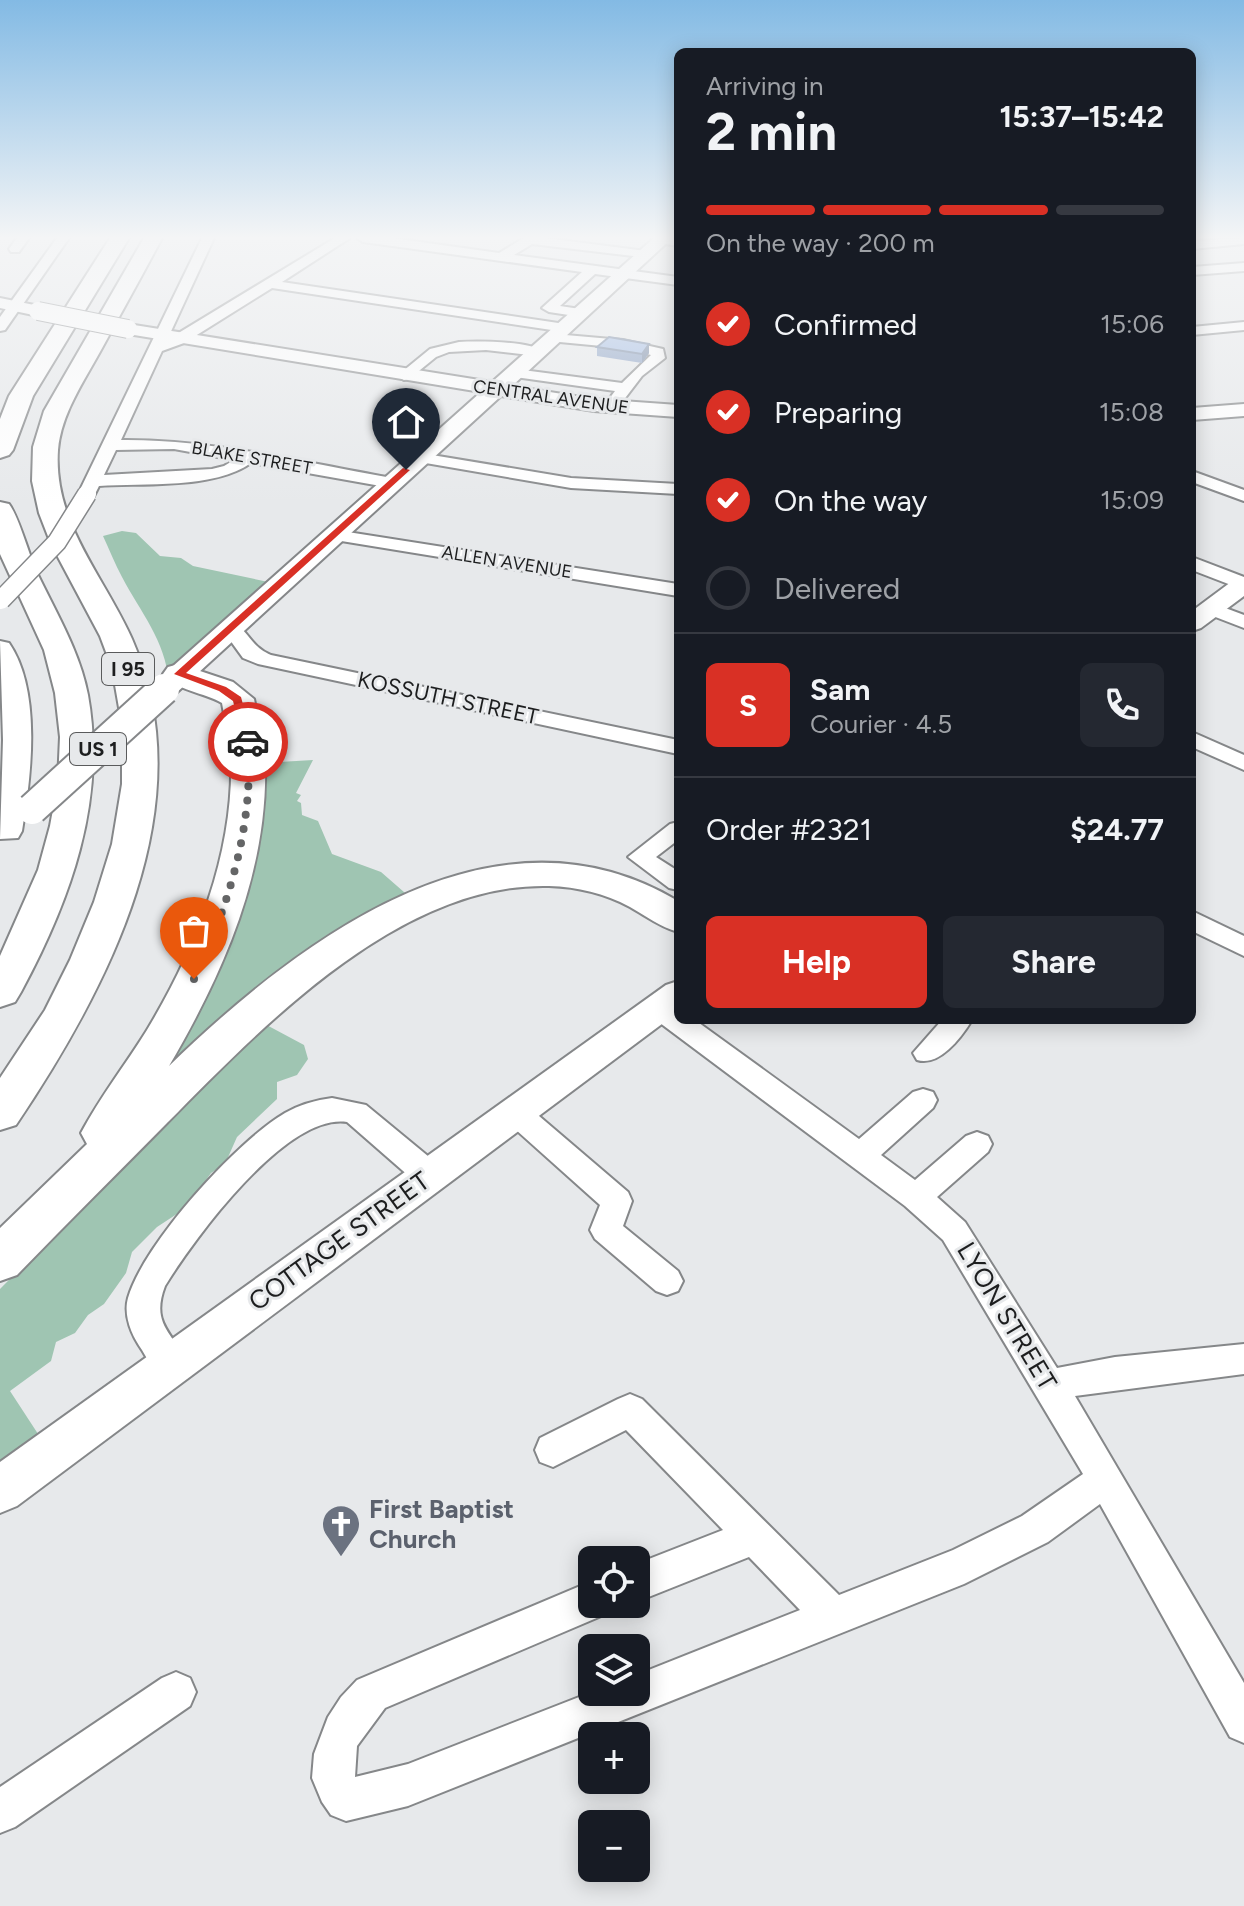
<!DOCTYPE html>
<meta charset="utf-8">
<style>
:root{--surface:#171b24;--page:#242831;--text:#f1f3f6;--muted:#9ea1a6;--line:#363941;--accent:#d93025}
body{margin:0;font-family:Figtree,sans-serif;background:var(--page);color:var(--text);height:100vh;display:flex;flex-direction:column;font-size:30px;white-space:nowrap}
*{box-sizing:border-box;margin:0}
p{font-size:26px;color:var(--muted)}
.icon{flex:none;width:44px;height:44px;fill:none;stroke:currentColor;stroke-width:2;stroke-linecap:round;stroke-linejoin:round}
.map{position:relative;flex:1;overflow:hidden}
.sheet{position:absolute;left:674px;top:48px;width:522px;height:976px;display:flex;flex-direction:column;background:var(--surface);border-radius:12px;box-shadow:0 4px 20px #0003}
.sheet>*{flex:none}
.buttons{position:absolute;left:578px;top:1546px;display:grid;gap:16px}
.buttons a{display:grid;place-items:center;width:72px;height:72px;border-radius:12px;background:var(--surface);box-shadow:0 4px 20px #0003;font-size:40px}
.pin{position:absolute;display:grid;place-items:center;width:68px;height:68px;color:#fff;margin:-82px -34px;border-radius:50% 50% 50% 0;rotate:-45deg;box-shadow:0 0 8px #0007}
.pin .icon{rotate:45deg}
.courier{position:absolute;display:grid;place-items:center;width:80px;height:80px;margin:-40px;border:6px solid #d93025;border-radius:50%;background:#fff;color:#222;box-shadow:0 2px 10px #0007}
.head em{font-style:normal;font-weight:700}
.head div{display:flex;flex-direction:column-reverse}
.head{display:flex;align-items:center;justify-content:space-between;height:136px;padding:0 32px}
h1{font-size:52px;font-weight:700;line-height:60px}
.bar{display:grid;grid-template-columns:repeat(4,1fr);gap:12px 8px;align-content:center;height:96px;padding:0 32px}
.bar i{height:10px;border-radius:6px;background:var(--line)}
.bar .on{background:var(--accent)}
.bar p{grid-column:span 4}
.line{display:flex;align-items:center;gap:20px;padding:0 32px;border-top:2px solid var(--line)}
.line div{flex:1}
.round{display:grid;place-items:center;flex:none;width:84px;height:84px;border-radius:12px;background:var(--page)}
ol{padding:0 32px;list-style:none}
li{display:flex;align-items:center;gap:24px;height:88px}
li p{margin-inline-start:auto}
li .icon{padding:8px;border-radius:50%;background:var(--accent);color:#fff;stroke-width:4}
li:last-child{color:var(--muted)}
li i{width:44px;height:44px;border:4px solid var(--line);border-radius:50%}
.primary-button{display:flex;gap:16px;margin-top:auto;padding:16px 32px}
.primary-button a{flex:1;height:92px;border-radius:12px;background:var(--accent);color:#fff;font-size:32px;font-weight:700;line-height:92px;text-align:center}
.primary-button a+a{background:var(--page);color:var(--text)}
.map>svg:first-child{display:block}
</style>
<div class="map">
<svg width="1244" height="1906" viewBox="0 0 1244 1906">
<rect width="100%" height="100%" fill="#e7e9eb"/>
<g fill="#9fc5b2">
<path d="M122,531L136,533L160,556L181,558L193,566L278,584L169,682C165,640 141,613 122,577C115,564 109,549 103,536Z"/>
<path d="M313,760L296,793L301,795L297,801L301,803L302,815L318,821L332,854L381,872L420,906L261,1022L304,1045L308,1059L297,1075L277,1082V1099L237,1137L225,1164L211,1173L186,1208L157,1227L132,1252L126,1273L104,1304L88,1315L75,1333L56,1342L51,1361L10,1391L57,1463L0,1507V1289L108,1180L157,1091L247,764Z"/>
</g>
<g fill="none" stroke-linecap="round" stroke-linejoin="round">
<g stroke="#858789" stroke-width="4">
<g id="minor">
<path d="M17,238H29L19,252H11L9,249Z"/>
<path d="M57,238H69L5,330L0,331V317Z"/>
<path d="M202,238H214L167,340L335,238H350L282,282L565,324L572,328L565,332L272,288L184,343L162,351L121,440C212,439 302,462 392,478L398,479L400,483L398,487L392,488L251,463C215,489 144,483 99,486L93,498H81L78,494ZM174,449L234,460L224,466L212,469L104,475L116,450Z"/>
<path d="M357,238H392L499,253L524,238H545L646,251L652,255L650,258L532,244L514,255L678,277V285L595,274L560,306L587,310V316L582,317L549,312L542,308L582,272L363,242Z"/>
<path d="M658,238H678V246L659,243Z"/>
<path d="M1244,238V244L1192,249V241Z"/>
<path d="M1244,263V271L1192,275V267Z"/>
<path d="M1244,322V330L1192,335V327Z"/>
<path d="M554,334L623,340L663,349L665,358L642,376L616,410L611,412L603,407L615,391L515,377L508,373L515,369L622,383L651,355L623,348L549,341L547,338Z"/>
<path d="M459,342C479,341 530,341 545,352L538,356L486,350L449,352L436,357L409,379L404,380L397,376L430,349Z"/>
<path d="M420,453L571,478L678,484V494L571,488L414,461L412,458Z"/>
<path d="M1192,471L1244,490V501L1192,482Z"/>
<path d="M335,530L678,584V596L329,539L326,535Z"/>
<path d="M1192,557L1244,577V590L1192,570Z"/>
<path d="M1212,603L1244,615V628L1205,613L1202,609Z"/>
<path d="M232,623C248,628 249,646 271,655L678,740V754L258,664L243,658L222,629Z"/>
<path d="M1192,732L1244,755V770L1192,747Z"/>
<path d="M678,822V840L656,857L678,871V890L669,888L628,857L670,824Z"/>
<path d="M1192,911L1244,936V956L1192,931Z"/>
<path d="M658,997L678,1008V1020H695L859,1139L913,1092L923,1089L933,1092L937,1100L933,1108L881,1155L915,1180L966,1136L977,1132L988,1136L992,1144L988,1152L937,1197L965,1222L1057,1368L1115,1357L1244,1344V1374L1075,1396L1244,1683V1743L1230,1737L1100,1504L1048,1542L964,1584L408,1806L346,1821L331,1815L322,1802L312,1778L314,1754L328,1717L341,1697L357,1680L592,1581V1604H610L606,1614L385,1708L357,1746L355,1777L408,1764L592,1692H636V1675L800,1610L749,1557L636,1602V1564L723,1530L626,1430L553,1467L540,1462L535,1450L540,1438L618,1399L630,1394L642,1399L839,1595L953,1550L1022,1516L1083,1474L943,1240L905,1206L648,1014L644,1007L648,1000Z"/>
<path d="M942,1020H972C961,1038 939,1067 917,1060L913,1053Z"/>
<path d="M332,1098L366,1105L440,1166L444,1175L440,1184L429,1187L418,1184L347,1122C286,1113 194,1239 165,1286C150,1325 174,1333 188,1364L183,1375L171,1379C156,1374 150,1364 142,1350C132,1336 123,1316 128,1298C144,1243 236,1142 285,1113C299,1105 316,1100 332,1098Z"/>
<path d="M515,1101L525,1104L628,1192L632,1201L623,1226L678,1271L683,1281L678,1291L667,1295L656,1291L595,1239L590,1230L600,1205L505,1120L500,1112L505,1104Z"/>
<path d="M176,1672L190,1678L196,1692L190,1706L15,1827L0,1833V1787L162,1678Z"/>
</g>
</g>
<g stroke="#858789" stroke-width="4">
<g id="major">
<path d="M654,238H672L512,386L594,399L678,405V417L594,411L501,396L174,695H154L150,689L154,683L481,392L128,334L122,333L119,329L122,325L128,324L492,382Z"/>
<path d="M0,298L44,307L47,311L38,316L0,308Z"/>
<path d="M1244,404V416L1192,420V408Z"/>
<path d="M1244,577V596L1201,628L1192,631V611L1235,579Z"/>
<path d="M0,641L9,643C42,691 31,777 22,831L18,838L0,839L3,740Z"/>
<path d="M678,981V1012L17,1506L0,1513V1462L666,985Z"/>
</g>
</g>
<g stroke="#858789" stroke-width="4">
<g id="highway">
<path d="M110,238H129L33,396L13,450L9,455L0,458V419L9,396Z"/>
<path d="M144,238H162C142,276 121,313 101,350C84,381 61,414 58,450C53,523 104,576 132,639C205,805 108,988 16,1125L0,1130V1078L45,1010L70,960L94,902L112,844L122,784V725L112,668L100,636L51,544L39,513L32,481L33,447L44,411Z"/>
<path d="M0,502L9,504C20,519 29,557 39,577C58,616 80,653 88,695C107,801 70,901 21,992L15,1002L0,1007V956L38,870L50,826L58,782L60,737L55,693L44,650L0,554Z"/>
<path d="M179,664L233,682L254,699C258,719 264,740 265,759C269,870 224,972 169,1066C299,940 494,791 678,901V932C660,927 646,916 630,907C604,893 578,887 549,886C400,882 262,1027 167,1123C117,1174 66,1224 17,1275L0,1281V1228L87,1144L81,1133C100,1097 126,1064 147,1030C196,949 234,853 231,758C230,740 225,721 222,703C206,693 174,690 163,674L168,667Z"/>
</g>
</g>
<use href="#minor" fill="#fff" fill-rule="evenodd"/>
<use href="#major" fill="#fff" fill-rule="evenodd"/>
<use href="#highway" fill="#fff" fill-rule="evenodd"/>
<g stroke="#858789" stroke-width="21" stroke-linecap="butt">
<path id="minor-bridge" d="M1,600L57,542L87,494"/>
</g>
<g stroke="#858789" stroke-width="20" stroke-linecap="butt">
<path id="major-bridge-far1" d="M38,311L128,329"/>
</g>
<g stroke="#858789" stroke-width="34" stroke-linecap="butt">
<path id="major-bridge" d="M32,809L164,689"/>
</g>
<use href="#minor-bridge" stroke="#fff" stroke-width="18"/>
<use href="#major-bridge-far1" stroke="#fff" stroke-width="18"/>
<use href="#major-bridge" stroke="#fff" stroke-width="30"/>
</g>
<path fill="#869dc2" d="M597,347L649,353L642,363L597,356Z"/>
<path fill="#6d809e" d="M649,344V353L642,363V354Z"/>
<path fill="#9cb7e2" stroke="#6d809e" stroke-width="2" d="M609,337L649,344L642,354L597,347Z"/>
<linearGradient id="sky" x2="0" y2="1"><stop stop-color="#83bae4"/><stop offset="0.47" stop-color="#f4f5f6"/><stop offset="1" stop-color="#f4f5f6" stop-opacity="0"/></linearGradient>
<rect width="1244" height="505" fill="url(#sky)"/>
<path fill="#d93025" d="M403,468L410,470L186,673L226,687L241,697L253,742L244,744L233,701L219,691L174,674Z"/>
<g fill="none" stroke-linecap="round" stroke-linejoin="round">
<path stroke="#646566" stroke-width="8" stroke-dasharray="0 14.4" d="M194,979C229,906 254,824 248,742"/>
</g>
<defs>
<g id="church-pin" transform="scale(2)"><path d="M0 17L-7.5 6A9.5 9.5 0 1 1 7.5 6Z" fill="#6b7280" stroke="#e7e9eb"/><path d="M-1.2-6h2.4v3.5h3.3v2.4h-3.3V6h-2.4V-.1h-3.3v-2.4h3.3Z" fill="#fff"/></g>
</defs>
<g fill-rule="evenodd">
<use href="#church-pin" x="341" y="1524"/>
</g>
<g text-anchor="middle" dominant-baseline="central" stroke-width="6" stroke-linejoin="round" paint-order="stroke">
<g font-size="18" fill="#1d1e1f" stroke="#e7e9eb">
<text transform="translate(551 397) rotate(8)">CENTRAL AVENUE</text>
<text transform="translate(252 458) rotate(10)">BLAKE STREET</text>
<text transform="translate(507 562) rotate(9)">ALLEN AVENUE</text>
</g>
<g fill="#e7e9eb" stroke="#5a5b5c" stroke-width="2">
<rect x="102" y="653" width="52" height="32" rx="6"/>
<rect x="70" y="733" width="56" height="32" rx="6"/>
</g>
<g font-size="20" font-weight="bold" fill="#1d1e1f">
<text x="128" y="669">I 95</text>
<text x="98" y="749">US 1</text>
</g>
<g font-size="22" fill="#1d1e1f" stroke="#e7e9eb">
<text transform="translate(448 698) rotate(12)">KOSSUTH STREET</text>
</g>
<g font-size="26" fill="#1d1e1f" stroke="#e7e9eb">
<text transform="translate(339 1241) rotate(-36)">COTTAGE STREET</text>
<text transform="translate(1007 1316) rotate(59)">LYON STREET</text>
</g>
<g font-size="26" font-weight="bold" fill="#5b616d" stroke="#e7e9eb" text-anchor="start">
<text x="369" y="1509">First Baptist<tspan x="369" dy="30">Church</tspan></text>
</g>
</g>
</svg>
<div class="buttons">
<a><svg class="icon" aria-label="locate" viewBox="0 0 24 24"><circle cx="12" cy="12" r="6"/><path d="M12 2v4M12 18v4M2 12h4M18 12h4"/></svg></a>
<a><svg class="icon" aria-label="layers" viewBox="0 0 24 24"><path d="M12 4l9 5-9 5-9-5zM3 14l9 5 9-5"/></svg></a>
<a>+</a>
<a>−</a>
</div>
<div class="pin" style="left:194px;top:979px;background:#ea580c"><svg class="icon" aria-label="bag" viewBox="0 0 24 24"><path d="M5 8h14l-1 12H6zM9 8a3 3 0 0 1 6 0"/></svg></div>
<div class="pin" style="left:406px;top:470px;background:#1f2937"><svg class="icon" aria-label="home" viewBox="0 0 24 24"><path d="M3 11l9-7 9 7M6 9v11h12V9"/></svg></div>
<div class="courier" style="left:248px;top:742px"><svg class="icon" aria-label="car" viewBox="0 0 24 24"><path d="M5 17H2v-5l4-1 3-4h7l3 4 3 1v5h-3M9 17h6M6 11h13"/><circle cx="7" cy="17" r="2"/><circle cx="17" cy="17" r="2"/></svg></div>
<section class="sheet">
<div class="head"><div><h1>2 min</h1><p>Arriving in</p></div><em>15:37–15:42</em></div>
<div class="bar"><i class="on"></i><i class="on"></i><i class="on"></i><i></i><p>On the way · 200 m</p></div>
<ol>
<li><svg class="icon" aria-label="check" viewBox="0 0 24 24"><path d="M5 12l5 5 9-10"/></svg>Confirmed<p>15:06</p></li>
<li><svg class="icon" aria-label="check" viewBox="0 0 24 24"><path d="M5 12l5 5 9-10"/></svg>Preparing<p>15:08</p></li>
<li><svg class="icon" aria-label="check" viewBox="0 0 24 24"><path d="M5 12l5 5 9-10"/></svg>On the way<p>15:09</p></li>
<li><i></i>Delivered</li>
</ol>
<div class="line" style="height:144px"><b class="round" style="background:var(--accent);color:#fff">S</b><div><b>Sam</b><p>Courier · 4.5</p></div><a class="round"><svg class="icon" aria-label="phone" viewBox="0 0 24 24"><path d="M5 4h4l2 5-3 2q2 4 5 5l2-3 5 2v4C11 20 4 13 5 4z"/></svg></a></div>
<div class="line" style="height:104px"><div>Order #2321</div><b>$24.77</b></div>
<div class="primary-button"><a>Help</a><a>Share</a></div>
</section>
</div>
